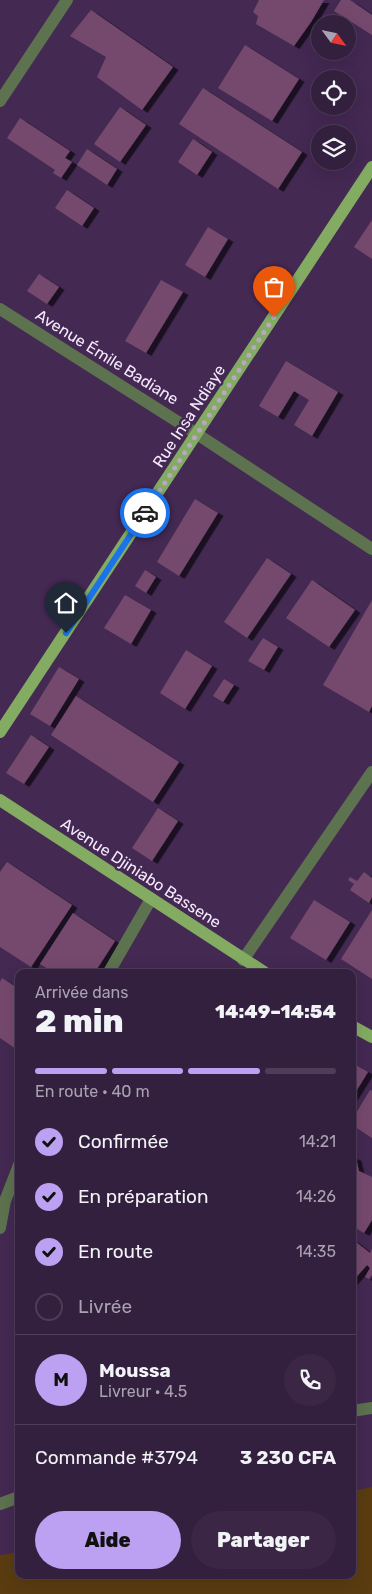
<!DOCTYPE html>
<html lang="fr">
<meta charset="utf-8">
<style>
:root{--surface:#331f3e;--page:#3b2745;--text:#f1f3f6;--muted:#a9a2b0;--line:#4e3d58;--accent:#bca0f2}
body{margin:0;font-family:Rubik,sans-serif;background:var(--page);color:var(--text);height:100vh;display:flex;flex-direction:column;font-size:19px;white-space:nowrap}
*{box-sizing:border-box;margin:0}
p{font-size:16px;color:var(--muted)}
.icon{flex:none;width:28px;height:28px;fill:none;stroke:currentColor;stroke-width:2;stroke-linecap:round;stroke-linejoin:round}
.map{position:relative;flex:1;overflow:hidden}
.panel{position:absolute;left:15px;top:969px;width:341px;height:610px;display:flex;flex-direction:column;background:var(--surface);border-radius:10px;box-shadow:0 5px 20px #0002,0 0 0 1px var(--line)}
.panel>*{flex:none}
.needle{width:32px;rotate:123deg}
.fabs{position:absolute;left:311px;top:15px;display:grid;gap:10px}
.fabs a{display:grid;place-items:center;width:45px;height:45px;border-radius:50%;background:var(--surface);box-shadow:0 5px 20px #0002,0 0 0 1px var(--line);font-size:25px}
.pin{position:absolute;display:grid;place-items:center;width:42px;height:42px;color:#fff;margin:-51px -21px;border-radius:50% 50% 50% 0;rotate:-45deg;box-shadow:0 0 5px #0007}
.pin .icon{rotate:45deg}
.courier{position:absolute;display:grid;place-items:center;width:50px;height:50px;margin:-25px;border:4px solid #1a73e8;border-radius:50%;background:#fff;color:#222;box-shadow:0 1px 6px #0007}
.summary em{font-style:normal;font-weight:800}
.summary div{display:flex;flex-direction:column-reverse}
.summary{display:flex;align-items:center;justify-content:space-between;height:85px;padding:0 20px}
h1{font-size:32px;font-weight:800;line-height:38px}
.bar{display:grid;grid-template-columns:repeat(4,1fr);gap:8px 5px;align-content:center;height:60px;padding:0 20px}
.bar i{height:6px;border-radius:4px;background:var(--line)}
.bar .active{background:var(--accent)}
.bar p{grid-column:span 4}
.line{display:flex;align-items:center;gap:12px;padding:0 20px;border-top:1px solid var(--line)}
.line div{flex:1}
.round{display:grid;place-items:center;flex:none;width:52px;height:52px;border-radius:26px;background:var(--page)}
ol{padding:0 20px;list-style:none}
li{display:flex;align-items:center;gap:15px;height:55px}
li p{margin-inline-start:auto}
li .icon{padding:5px;border-radius:50%;background:var(--accent);color:#111;stroke-width:4}
li:last-child{color:var(--muted)}
li i{width:28px;height:28px;border:2px solid var(--line);border-radius:50%}
.cta{display:flex;gap:10px;margin-top:auto;padding:10px 20px}
.cta a{flex:1;height:58px;border-radius:30px;background:var(--accent);color:#111;font-size:20px;font-weight:800;line-height:58px;text-align:center}
.cta a+a{background:var(--page);color:var(--text)}
.map>svg:first-child{display:block}
</style>
<div class="map">
<svg width="372" height="1594" viewBox="0 0 372 1594">
<defs>
<filter id="shadow"><feDropShadow dx="5.5" dy="3" stdDeviation="0" flood-color="#0009"/></filter>
</defs>
<rect width="100%" height="100%" fill="#442953"/>
<path fill="#5a3c10" d="M372,1487V1594H0V1555L19,1552V1575H352L353,1491Z"/>
<g fill="#744a6e" filter="url(#shadow)">
<path d="M259,0H324L311,22L294,46L256,24L258,16L253,12Z"/>
<path d="M341,0H350L372,15V35L334,11Z"/>
<path d="M91,10L173,67L142,110L97,77L106,57L70,36Z"/>
<path d="M245,45L299,79L272,121L218,88Z"/>
<path d="M203,88L302,152L278,189L179,124Z"/>
<path d="M120,107L146,125L120,162L94,144Z"/>
<path d="M20,118L70,151L65,158L72,162L61,178L53,173L55,170L7,138Z"/>
<path d="M193,139L212,152L197,175L178,162Z"/>
<path d="M87,149L117,169L107,185L77,165Z"/>
<path d="M67,190L94,208L82,226L55,208Z"/>
<path d="M372,220V259L354,247Z"/>
<path d="M208,227L228,239L205,277L185,265Z"/>
<path d="M39,274L59,287L47,304L27,291Z"/>
<path d="M161,280L183,292L146,353L125,341Z"/>
<path d="M286,361L338,392L312,436L294,425L309,400L294,391L278,417L259,406Z"/>
<path d="M195,499L218,513L179,576L157,562Z"/>
<path d="M267,558L291,574L247,638L224,622Z"/>
<path d="M145,570L156,577L146,593L135,586Z"/>
<path d="M312,580L355,610L329,647L286,618Z"/>
<path d="M125,595L151,610L131,644L104,628Z"/>
<path d="M372,600V706L369,712L323,685Z"/>
<path d="M263,638L278,647L264,670L248,661Z"/>
<path d="M186,650L212,666L185,709L160,693Z"/>
<path d="M59,667L79,679L50,726L30,714Z"/>
<path d="M224,679L234,685L223,702L213,696Z"/>
<path d="M76,696L179,762L153,802L51,735Z"/>
<path d="M31,735L49,747L24,784L6,773Z"/>
<path d="M158,808L178,821L152,861L132,848Z"/>
<path d="M7,862L72,905L31,967L0,947V872Z"/>
<path d="M364,872L372,878V897L369,903L350,890L354,884L348,880L350,877L357,881Z"/>
<path d="M314,900L350,922L326,960L290,938Z"/>
<path d="M372,910V979L341,959Z"/>
<path d="M73,913L115,941L95,972H53L40,964Z"/>
<path d="M2,978L19,989V1051L0,1038V982Z"/>
<path d="M352,1063L368,1072L352,1098Z"/>
<path d="M370,1090L372,1091V1138L352,1125V1120Z"/>
<path d="M352,1156L356,1158L359,1171L372,1177V1220L364,1233L352,1226Z"/>
<path d="M352,1239L370,1253L372,1249V1275L369,1279L365,1277L370,1268L367,1265L352,1282Z"/>
</g>
<g fill="none" stroke-linecap="round" stroke-linejoin="round">
<g stroke="#5d724e" stroke-width="12">
<path d="M0,101L67,0"/>
<path d="M0,309L197,434L372,549"/>
<path d="M243,960L372,772"/>
<path d="M109,972L151,899"/>
<path d="M0,1228L5,1201L19,1165"/>
<path d="M352,1411L372,1408"/>
<path d="M0,1504L19,1497"/>
</g>
<g stroke="#83ac62" stroke-width="12">
<path d="M0,732L372,167"/>
<path d="M0,800L264,972"/>
<path d="M352,1026L372,1037"/>
</g>
</g>
<g fill="none" stroke-linecap="round" stroke-linejoin="round">
<path stroke="#b8a6c2" stroke-width="5" stroke-dasharray="0 9" d="M145,513L274,317"/>
<path stroke="#1a73e8" stroke-width="6" d="M66,633L145,513"/>
</g>
<g text-anchor="middle" dominant-baseline="central" stroke-width="5" stroke-linejoin="round" paint-order="stroke">
<g font-size="16" fill="#f6e9fe" stroke="#442953">
<text transform="translate(107 357) rotate(32)">Avenue Émile Badiane</text>
<text transform="translate(189 416) rotate(-57)">Rue Insa Ndiaye</text>
<text transform="translate(141 873) rotate(33)">Avenue Djiniabo Bassene</text>
</g>
</g>
</svg>
<div class="fabs">
<a><svg class="needle" viewBox="-14 -14 28 28"><path d="M0-13l5 13h-10z" fill="#e53935"/><path d="M0 13l5-13h-10z" fill="#a9a2b0"/></svg></a>
<a><svg class="icon" aria-label="locate" viewBox="0 0 24 24"><circle cx="12" cy="12" r="6"/><path d="M12 2v4M12 18v4M2 12h4M18 12h4"/></svg></a>
<a><svg class="icon" aria-label="layers" viewBox="0 0 24 24"><path d="M12 4l9 5-9 5-9-5zM3 14l9 5 9-5"/></svg></a>
</div>
<div class="pin" style="left:274px;top:317px;background:#ea580c"><svg class="icon" aria-label="bag" viewBox="0 0 24 24"><path d="M5 8h14l-1 12H6zM9 8a3 3 0 0 1 6 0"/></svg></div>
<div class="pin" style="left:66px;top:633px;background:#1f2937"><svg class="icon" aria-label="home" viewBox="0 0 24 24"><path d="M3 11l9-7 9 7M6 9v11h12V9"/></svg></div>
<div class="courier" style="left:145px;top:513px"><svg class="icon" aria-label="car" viewBox="0 0 24 24"><path d="M5 17H2v-5l4-1 3-4h7l3 4 3 1v5h-3M9 17h6M6 11h13"/><circle cx="7" cy="17" r="2"/><circle cx="17" cy="17" r="2"/></svg></div>
<section class="panel">
<div class="summary"><div><h1>2 min</h1><p>Arrivée dans</p></div><em>14:49–14:54</em></div>
<div class="bar"><i class="active"></i><i class="active"></i><i class="active"></i><i></i><p>En route · 40 m</p></div>
<ol>
<li><svg class="icon" aria-label="check" viewBox="0 0 24 24"><path d="M5 12l5 5 9-10"/></svg>Confirmée<p>14:21</p></li>
<li><svg class="icon" aria-label="check" viewBox="0 0 24 24"><path d="M5 12l5 5 9-10"/></svg>En préparation<p>14:26</p></li>
<li><svg class="icon" aria-label="check" viewBox="0 0 24 24"><path d="M5 12l5 5 9-10"/></svg>En route<p>14:35</p></li>
<li><i></i>Livrée</li>
</ol>
<div class="line" style="height:90px"><b class="round" style="background:var(--accent);color:#111">M</b><div><b>Moussa</b><p>Livreur · 4.5</p></div><a class="round"><svg class="icon" aria-label="phone" viewBox="0 0 24 24"><path d="M5 4h4l2 5-3 2q2 4 5 5l2-3 5 2v4C11 20 4 13 5 4z"/></svg></a></div>
<div class="line" style="height:65px"><div>Commande #3794</div><b>3 230 CFA</b></div>
<div class="cta"><a>Aide</a><a>Partager</a></div>
</section>
</div>
